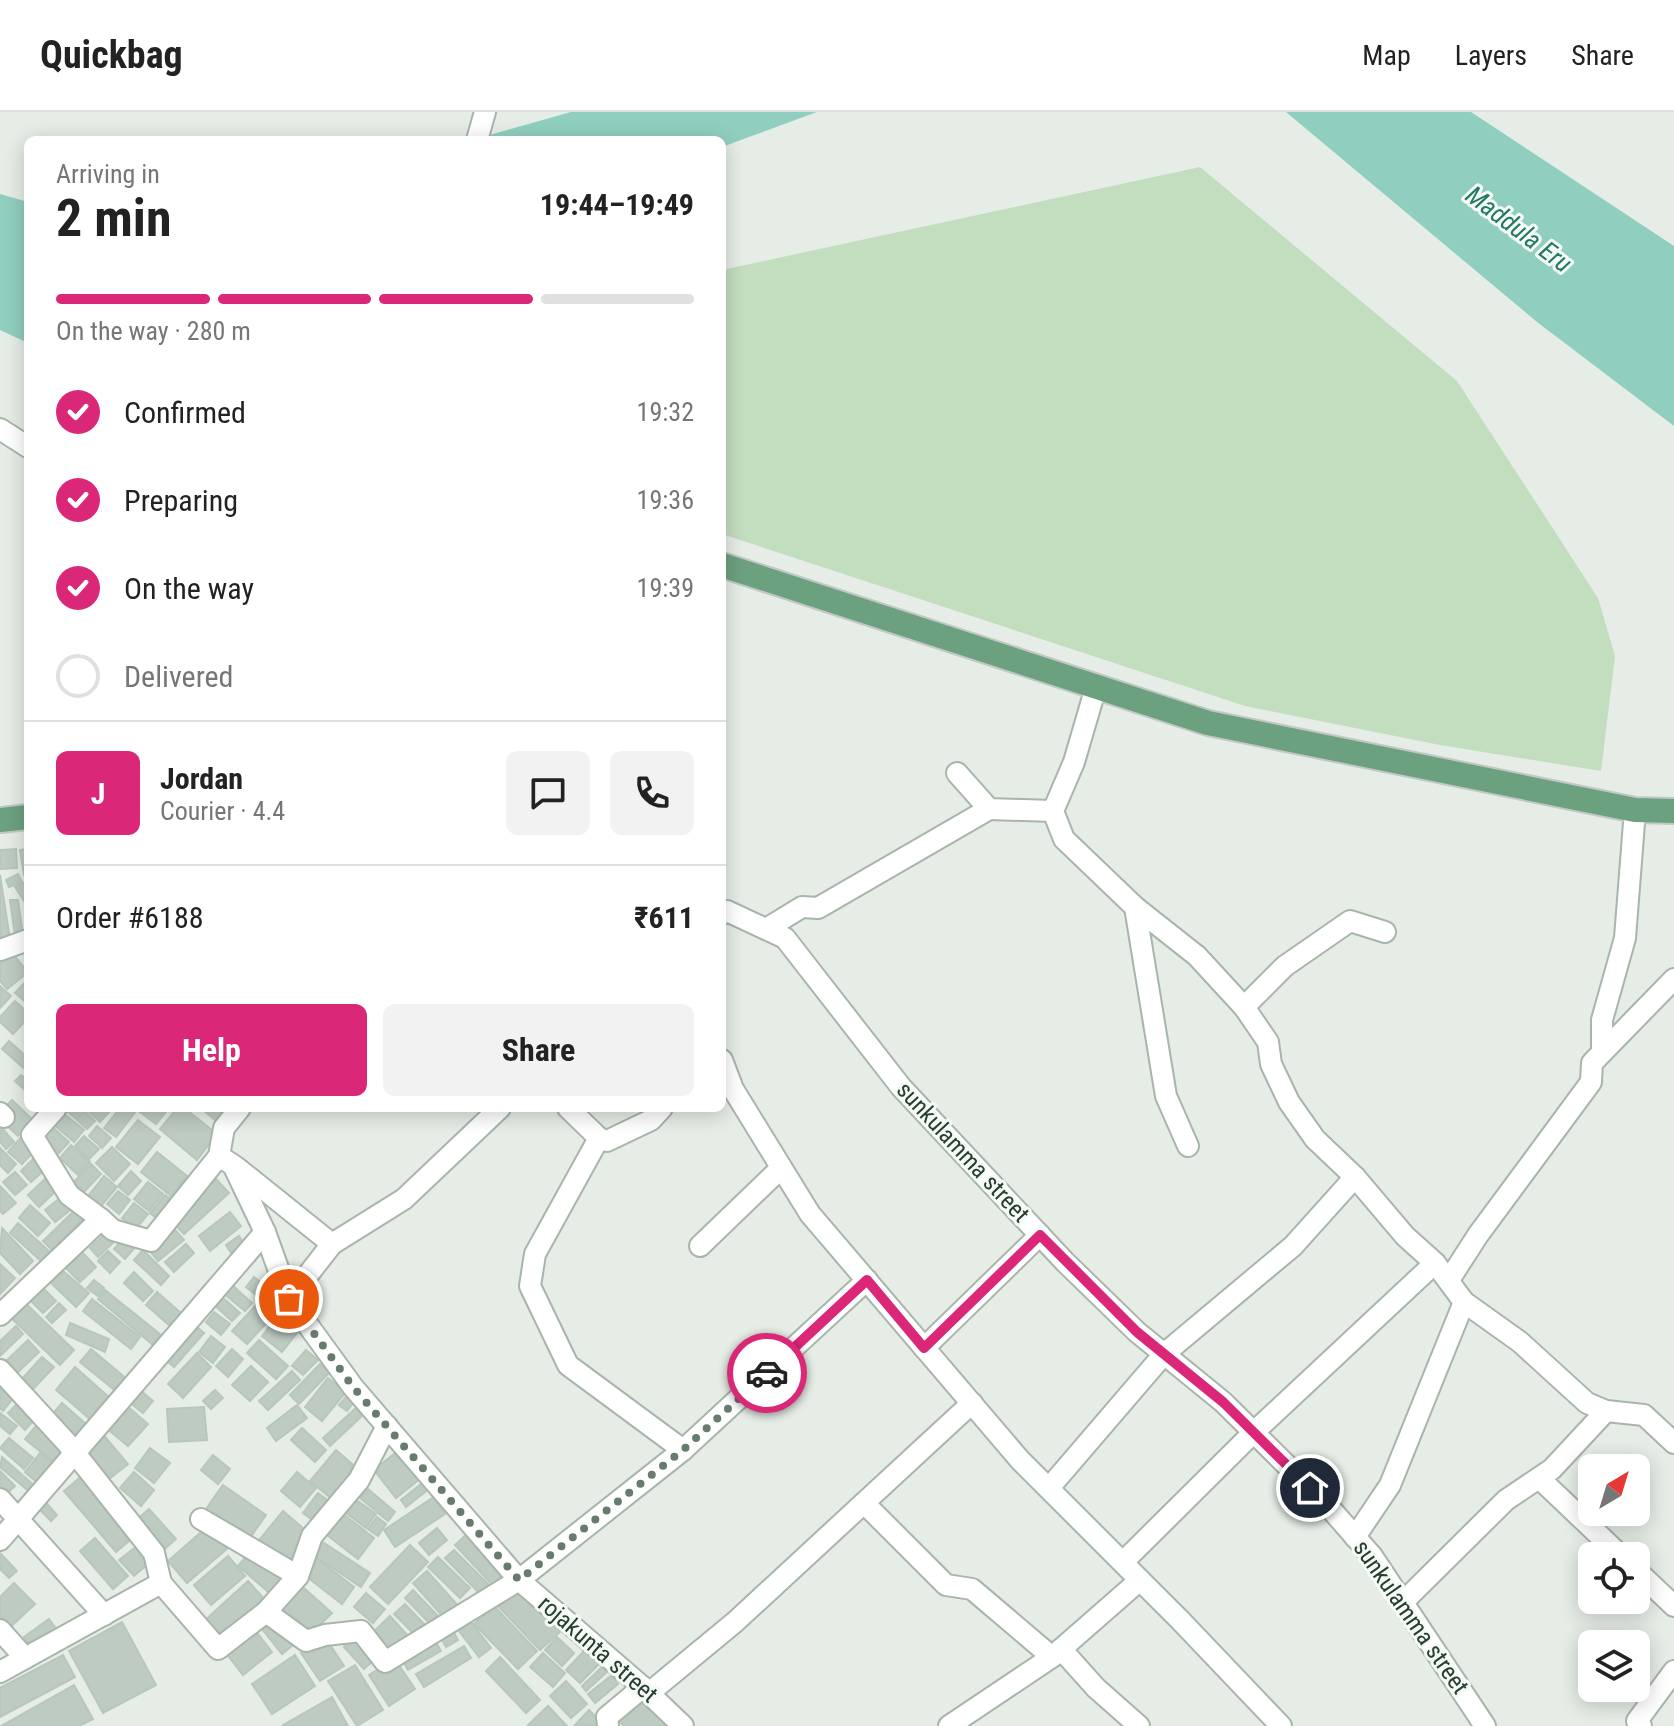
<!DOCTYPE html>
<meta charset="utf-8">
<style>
:root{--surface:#fff;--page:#f2f2f2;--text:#222;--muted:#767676;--line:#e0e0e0;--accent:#db2777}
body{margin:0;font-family:"Roboto Condensed",sans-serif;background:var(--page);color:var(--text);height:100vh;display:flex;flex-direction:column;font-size:30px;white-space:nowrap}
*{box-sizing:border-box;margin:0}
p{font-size:26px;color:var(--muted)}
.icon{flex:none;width:44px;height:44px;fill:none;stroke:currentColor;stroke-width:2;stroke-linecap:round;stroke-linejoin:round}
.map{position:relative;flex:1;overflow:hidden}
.side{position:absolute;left:24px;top:24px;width:702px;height:976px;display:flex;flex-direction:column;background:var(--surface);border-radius:12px;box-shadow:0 4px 20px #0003}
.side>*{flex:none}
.needle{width:52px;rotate:38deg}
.fabs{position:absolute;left:1578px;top:1342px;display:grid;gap:16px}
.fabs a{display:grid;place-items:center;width:72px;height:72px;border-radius:12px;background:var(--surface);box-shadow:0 4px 20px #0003;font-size:40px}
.pin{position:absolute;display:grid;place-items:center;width:68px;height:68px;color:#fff;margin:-34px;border:4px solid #fff;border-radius:50%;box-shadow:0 2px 8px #0007}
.courier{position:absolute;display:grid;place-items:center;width:80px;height:80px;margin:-40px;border:6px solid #db2777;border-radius:50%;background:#fff;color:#222;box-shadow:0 2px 10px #0007}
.headline em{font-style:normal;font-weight:700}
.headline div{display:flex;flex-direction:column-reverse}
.headline{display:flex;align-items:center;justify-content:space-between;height:136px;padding:0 32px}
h1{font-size:52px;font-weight:700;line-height:60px}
.bar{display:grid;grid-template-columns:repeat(4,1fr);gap:12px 8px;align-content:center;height:96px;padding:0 32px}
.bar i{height:10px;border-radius:6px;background:var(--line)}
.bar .active{background:var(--accent)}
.bar p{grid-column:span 4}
.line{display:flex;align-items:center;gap:20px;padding:0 32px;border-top:2px solid var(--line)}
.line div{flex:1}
.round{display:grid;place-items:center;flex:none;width:84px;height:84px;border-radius:12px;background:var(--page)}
ol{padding:0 32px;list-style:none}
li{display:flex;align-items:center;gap:24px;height:88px}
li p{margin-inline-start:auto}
li .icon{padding:8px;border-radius:50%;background:var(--accent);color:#fff;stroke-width:4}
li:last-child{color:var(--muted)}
li i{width:44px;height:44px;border:4px solid var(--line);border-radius:50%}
.primary-button{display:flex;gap:16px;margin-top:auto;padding:16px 32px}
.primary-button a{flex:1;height:92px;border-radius:12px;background:var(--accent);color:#fff;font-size:32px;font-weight:700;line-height:92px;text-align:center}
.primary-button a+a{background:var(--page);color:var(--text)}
header{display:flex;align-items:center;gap:48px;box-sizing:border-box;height:112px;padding:0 40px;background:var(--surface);border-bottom:2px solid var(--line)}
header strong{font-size:38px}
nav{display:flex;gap:44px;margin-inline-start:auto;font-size:28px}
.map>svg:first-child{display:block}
</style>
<header>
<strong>Quickbag</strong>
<nav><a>Map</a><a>Layers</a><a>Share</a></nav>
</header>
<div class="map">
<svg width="1674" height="1614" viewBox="0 0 1674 1614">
<rect width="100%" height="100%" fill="#e5ede6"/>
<path fill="#c3ddbf" d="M1200,55L1457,269L1598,486L1615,544L1601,659L1440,633L1245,594L722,422V158Z"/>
<g fill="#90cfc0">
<path d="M571,0H817L722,35V28H472Z"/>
<path d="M1286,0H1471L1674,134V314L1537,210Z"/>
<path d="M0,82L28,90V231L0,218Z"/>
</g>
<g fill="#bdcbc1" stroke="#b8c7bb" stroke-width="2">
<path d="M16,737L17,756L0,757V738Z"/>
<path d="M28,737V762L24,763L20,738Z"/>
<path d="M18,762L22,770L9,775L6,768Z"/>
<path d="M0,763L10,827L0,828Z"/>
<path d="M23,771L28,779V787L24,789L15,775Z"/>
<path d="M10,788H18L23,823L15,824Z"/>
<path d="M12,841L28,860L7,877L0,869V851Z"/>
<path d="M28,867V892L15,881Z"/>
<path d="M0,874L11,884L0,896Z"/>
<path d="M15,889L28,901V906L13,922L0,910V905Z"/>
<path d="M9,929L28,946V960L2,937Z"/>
<path d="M21,963L28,969V981L15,969Z"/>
<path d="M12,988L33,1008L18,1024L0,1007V1001Z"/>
<path d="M81,996L95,1009L87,1017L65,997Z"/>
<path d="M85,996H104L109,1000L100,1010Z"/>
<path d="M120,996H132L136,999L116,1025L104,1016Z"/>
<path d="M135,996H169L156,1012Z"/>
<path d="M177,996H184L217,1022L197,1048L160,1017Z"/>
<path d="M201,996H241L224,1016Z"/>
<path d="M62,1000L84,1018L74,1030L52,1011Z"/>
<path d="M138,1008L160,1025L138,1052L116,1035Z"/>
<path d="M48,1011L69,1030L56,1044L35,1025Z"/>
<path d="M0,1014L14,1030L6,1037L0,1030Z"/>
<path d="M97,1014L111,1026L102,1036L89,1024Z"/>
<path d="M25,1021L39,1034L22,1052L8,1040Z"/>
<path d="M84,1024L99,1037L89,1047L75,1034Z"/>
<path d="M71,1033L90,1050L78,1063L60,1046Z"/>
<path d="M112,1035L130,1052L114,1069L96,1051Z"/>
<path d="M0,1036L16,1052L8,1061L0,1053Z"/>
<path d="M157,1040L187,1064L171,1084L141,1060Z"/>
<path d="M38,1042L49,1054L31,1070L21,1059Z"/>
<path d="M91,1052L101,1062L83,1081L73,1071Z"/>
<path d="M131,1059L141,1069L128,1083L118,1074Z"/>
<path d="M15,1060L27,1073L15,1083L3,1070Z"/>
<path d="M104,1064L117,1075L101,1094L88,1084Z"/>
<path d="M47,1065L58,1077L39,1095L28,1083Z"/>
<path d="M186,1067L191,1071L160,1109L150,1101L165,1083L171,1087Z"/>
<path d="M216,1067L229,1081L184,1122L171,1108Z"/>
<path d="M148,1070L163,1082L149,1099L134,1087Z"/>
<path d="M0,1074L16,1091L3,1102L0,1099Z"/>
<path d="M118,1079L130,1088L119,1102L107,1092Z"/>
<path d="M64,1083L74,1095L55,1110L45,1098Z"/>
<path d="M134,1091L148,1102L136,1117L122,1106Z"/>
<path d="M30,1093L50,1111L38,1124L19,1106Z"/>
<path d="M76,1097L84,1106L52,1138L43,1129Z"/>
<path d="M230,1100L241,1114L210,1139L199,1124Z"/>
<path d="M18,1111L50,1140L41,1149L10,1121Z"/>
<path d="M170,1112L184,1128L158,1149L145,1133Z"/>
<path d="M2,1116L33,1149L20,1162L0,1141Z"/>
<path d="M108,1119L116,1128L98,1145L90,1136Z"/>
<path d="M125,1124L137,1133L125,1147L114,1137Z"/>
<path d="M239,1124L255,1149L241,1157L226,1133Z"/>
<path d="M186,1132L194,1141L174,1160L165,1150Z"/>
<path d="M80,1138L96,1155L80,1170L64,1154Z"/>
<path d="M143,1138L169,1164L161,1173L134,1148Z"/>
<path d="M108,1139L120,1150L110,1161L98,1149Z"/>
<path d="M0,1152L15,1166L0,1182Z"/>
<path d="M63,1159L89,1181L76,1195L51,1171Z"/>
<path d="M134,1160L153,1179L143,1189L124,1171Z"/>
<path d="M254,1165L282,1187L274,1197L246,1175Z"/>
<path d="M34,1167L56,1189L43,1201L21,1179Z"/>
<path d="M94,1168L104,1176L98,1184L87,1176Z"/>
<path d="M231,1172L252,1191L245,1199L223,1181Z"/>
<path d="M105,1178L161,1223L153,1233L98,1187Z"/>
<path d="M157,1180L181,1201L170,1214L146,1193Z"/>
<path d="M18,1184L74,1238L60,1253L4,1199Z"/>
<path d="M221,1184L240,1201L232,1209L213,1192Z"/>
<path d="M92,1187L140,1225L131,1237L83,1199Z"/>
<path d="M59,1191L66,1198L52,1211L46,1205Z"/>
<path d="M257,1192L272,1205L247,1232L232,1219Z"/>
<path d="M214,1200L230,1212L221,1223L206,1210Z"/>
<path d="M280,1201L300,1217L282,1240L262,1224Z"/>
<path d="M188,1207L204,1221L174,1255L158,1241Z"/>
<path d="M70,1211L109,1227L105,1240L66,1223Z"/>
<path d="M16,1214L23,1222L1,1243L0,1229Z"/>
<path d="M211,1224L225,1235L213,1251L199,1240Z"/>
<path d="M28,1228L39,1240L14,1264L3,1252Z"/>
<path d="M259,1228L288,1254L276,1267L247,1241Z"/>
<path d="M91,1237L153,1289L143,1301L80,1250Z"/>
<path d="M232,1237L243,1247L228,1265L216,1254Z"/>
<path d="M306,1238L318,1248L303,1263L292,1254Z"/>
<path d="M197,1241L211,1255L183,1286L168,1272Z"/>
<path d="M42,1245L54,1255L32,1278L21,1268Z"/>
<path d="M320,1252L329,1261L299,1292L290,1283Z"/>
<path d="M251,1254L268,1270L250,1289L232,1273Z"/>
<path d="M75,1255L110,1286L91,1308L56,1278Z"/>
<path d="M292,1259L300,1268L268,1298L259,1289Z"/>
<path d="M0,1264L19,1279L3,1299L0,1296Z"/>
<path d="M328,1266L346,1280L322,1309L305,1295Z"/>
<path d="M215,1278L223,1286L211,1297L203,1289Z"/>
<path d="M346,1285L353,1291L347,1299L339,1293Z"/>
<path d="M23,1286L40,1302L25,1318L8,1301Z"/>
<path d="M120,1288L148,1312L128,1334L100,1311Z"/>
<path d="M62,1291L86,1312L73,1327L49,1306Z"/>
<path d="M297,1293L307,1306L276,1329L267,1316Z"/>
<path d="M204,1295L207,1328L169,1330L167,1297Z"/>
<path d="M356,1296L363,1303L330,1334L323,1326Z"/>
<path d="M0,1301L17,1314L10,1322L0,1314Z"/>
<path d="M40,1309L69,1336L56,1352L25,1327Z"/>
<path d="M95,1313L128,1352L109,1367L77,1329Z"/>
<path d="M302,1316L326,1338L315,1350L291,1328Z"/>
<path d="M9,1326L33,1346L24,1357L0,1336Z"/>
<path d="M150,1336L170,1351L154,1371L135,1356Z"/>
<path d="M336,1338L358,1357L332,1387L310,1369Z"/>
<path d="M399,1338L421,1366L396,1386L374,1358Z"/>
<path d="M40,1341L56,1354L40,1373L25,1360Z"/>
<path d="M213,1343L230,1357L218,1372L201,1358Z"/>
<path d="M2,1345L36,1375L31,1381L0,1355Z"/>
<path d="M0,1359L15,1374L4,1384L0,1380Z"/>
<path d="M134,1360L154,1378L141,1394L120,1376Z"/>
<path d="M297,1360L316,1376L300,1395L281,1379Z"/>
<path d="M83,1363L135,1424L116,1440L64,1379Z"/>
<path d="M425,1369L430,1376L406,1395L401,1388Z"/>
<path d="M223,1373L266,1403L247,1430L204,1400Z"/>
<path d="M368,1377L395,1400L388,1409L360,1386Z"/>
<path d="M318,1381L334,1393L318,1412L303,1401Z"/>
<path d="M40,1384L57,1403L51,1409L33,1391Z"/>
<path d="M352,1385L376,1402L366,1416L342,1398Z"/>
<path d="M434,1385L445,1402L395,1435L384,1418Z"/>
<path d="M149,1397L176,1427L159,1442L132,1412Z"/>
<path d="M338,1398L374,1426L358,1447L322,1419Z"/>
<path d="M283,1399L311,1423L283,1456L255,1433Z"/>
<path d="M377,1405L386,1412L378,1424L368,1417Z"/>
<path d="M207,1415L227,1437L187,1471L168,1449Z"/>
<path d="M437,1416L447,1428L429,1443L419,1431Z"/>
<path d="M468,1421L510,1465L497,1478L455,1433Z"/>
<path d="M95,1426L128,1464L113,1477L80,1439Z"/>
<path d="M318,1427L370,1461L361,1475L309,1440Z"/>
<path d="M138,1433L152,1449L134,1464L119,1448Z"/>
<path d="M410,1433L428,1450L388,1492L370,1475Z"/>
<path d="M253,1437L287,1465L272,1483L238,1454Z"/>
<path d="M454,1438L493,1477L484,1486L445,1446Z"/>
<path d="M0,1441L17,1459L9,1466L0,1457Z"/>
<path d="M228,1444L245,1464L211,1493L194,1473Z"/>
<path d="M315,1445L354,1475L342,1492L302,1461Z"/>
<path d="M438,1445L470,1476L460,1486L428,1455Z"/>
<path d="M427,1459L460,1496L446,1508L413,1471Z"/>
<path d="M248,1469L267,1490L221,1532L202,1511Z"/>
<path d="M296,1469L332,1501L309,1524L272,1497Z"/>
<path d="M14,1471L35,1492L3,1522L0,1518V1485Z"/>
<path d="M520,1474L562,1518L540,1538L498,1494Z"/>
<path d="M413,1478L441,1507L433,1515L405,1486Z"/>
<path d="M366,1481L385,1497L373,1511L354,1495Z"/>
<path d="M405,1492L428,1516L418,1526L394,1502Z"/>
<path d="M494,1494L537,1539L518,1557L474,1512Z"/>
<path d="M390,1504L410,1526L388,1547L368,1525Z"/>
<path d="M49,1507L58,1519L33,1537L24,1525Z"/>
<path d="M274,1508L293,1533L282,1542L262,1517Z"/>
<path d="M122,1510L156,1573L103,1601L69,1539Z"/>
<path d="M471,1510L491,1536L479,1545L459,1519Z"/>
<path d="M451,1515L458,1528L446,1535L439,1522Z"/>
<path d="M255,1518L272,1540L243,1563L226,1541Z"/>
<path d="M358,1523L377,1545L364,1557L344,1535Z"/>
<path d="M325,1525L344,1554L320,1569L301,1541Z"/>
<path d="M557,1525L574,1541L562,1554L545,1538Z"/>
<path d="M434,1527L441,1539L408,1558L401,1546Z"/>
<path d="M464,1534L471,1546L424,1575L416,1562Z"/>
<path d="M585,1538L599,1552L580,1571L566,1558Z"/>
<path d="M543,1541L565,1561L553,1575L530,1555Z"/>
<path d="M63,1543L75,1565L0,1605V1576Z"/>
<path d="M295,1543L315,1574L272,1602L252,1572Z"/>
<path d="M500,1545L540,1588L526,1601L486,1559Z"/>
<path d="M395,1547L415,1577L389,1594L369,1563Z"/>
<path d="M355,1553L383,1598L357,1614L328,1569Z"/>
<path d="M602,1555L607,1560L586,1579L582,1574Z"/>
<path d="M612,1563L618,1572L595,1591L588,1582Z"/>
<path d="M566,1569L587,1592L571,1606L550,1584Z"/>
<path d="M74,1573L93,1607L79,1614H1Z"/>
<path d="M635,1581L671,1614H624L614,1604Z"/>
<path d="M332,1585L348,1614H283V1613Z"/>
<path d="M548,1594L567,1614H529L528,1613Z"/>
<path d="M589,1598L605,1614L575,1613Z"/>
</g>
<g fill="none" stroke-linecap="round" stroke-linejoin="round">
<g stroke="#a8b5ab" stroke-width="24">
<g id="minor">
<path d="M477,28L485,0"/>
<path d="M0,317L28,335"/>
<path d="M1096,575L1074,650L1053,699L1064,727L1135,795L1197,844L1244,895L1268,930L1271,952L1289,990L1315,1027L1355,1065L1405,1124L1435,1151L1464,1190L1520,1230L1587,1291L1606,1299L1644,1303L1674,1331"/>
<path d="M957,661L989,697L1053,699"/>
<path d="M1135,795L1166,984L1188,1034"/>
<path d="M722,802L727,799L785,826L901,975L1065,1150L1137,1220L1223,1290L1329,1395L1372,1444L1485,1614"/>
<path d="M766,817L802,795L818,796L989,697"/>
<path d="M0,838L28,828"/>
<path d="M1244,895L1285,854L1350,809L1385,820"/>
<path d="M1602,939V908L1625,826L1635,698"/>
<path d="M722,948L733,977L810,1102L1020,1348L1180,1508L1281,1614"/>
<path d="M56,996L32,1023L69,1083L101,1107"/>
<path d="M240,996L224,1016L219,1044L233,1053L265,1120L289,1187L353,1275L519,1468L683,1338L867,1168"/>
<path d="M568,996L599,1026L607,1029L651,1008L662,996"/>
<path d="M0,1001L4,1005"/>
<path d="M599,1026L535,1142L530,1174L568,1253L683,1338"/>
<path d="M236,1055L332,1132"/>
<path d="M700,1134L781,1056"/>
<path d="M1449,1168L1478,1123L1591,970L1592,951L1674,867"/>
<path d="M289,1187L332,1132L404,1087L500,996"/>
<path d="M0,1203L101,1107L113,1118L151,1129L219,1044"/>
<path d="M924,1236L1040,1123"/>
<path d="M0,1258L67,1331L154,1441L161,1471"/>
<path d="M1539,1366L1621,1444"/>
<path d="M1049,1376L1164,1242L1293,1134L1355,1065"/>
<path d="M0,1387L104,1503"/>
<path d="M864,1391L946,1473L972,1477L1052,1545L1140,1468"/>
<path d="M201,1407L298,1464"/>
<path d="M1355,1425L1390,1373L1464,1190"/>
<path d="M0,1428L265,1120"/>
<path d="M1123,1450L1254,1320L1435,1151"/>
<path d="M1636,1458L1674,1494"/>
<path d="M1403,1490L1506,1388L1552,1357L1606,1299"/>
<path d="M266,1500L298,1464L312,1424L359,1368L387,1314"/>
<path d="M0,1518L25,1546"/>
<path d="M1061,1537L1096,1576L1139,1614"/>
<path d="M0,1560L161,1471L218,1537L266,1500L306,1529L325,1523L361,1519L385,1550L519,1468L638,1571L683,1614"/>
<path d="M649,1581L735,1510L972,1291"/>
<path d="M608,1614L607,1605L643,1575"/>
<path d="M949,1614L1052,1545"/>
<path d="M1641,1614L1637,1609L1674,1559"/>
</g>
</g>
<g stroke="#c2c9c4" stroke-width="28">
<g id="major">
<path d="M722,453L1208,611L1635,698L1674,699"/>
<path d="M0,708L28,705"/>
</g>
</g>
<use href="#minor" stroke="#fff" stroke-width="20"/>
<use href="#major" stroke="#6ca17f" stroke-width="24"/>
</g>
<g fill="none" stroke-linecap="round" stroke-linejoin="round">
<path stroke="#687c6e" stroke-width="8" stroke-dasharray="0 14.4" d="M289,1187L353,1275L519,1468L683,1338L767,1261"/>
<path stroke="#db2777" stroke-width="10" d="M767,1261L867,1168L924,1236L1040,1123L1137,1220L1223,1290L1310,1376"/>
</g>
<g text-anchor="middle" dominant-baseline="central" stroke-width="6" stroke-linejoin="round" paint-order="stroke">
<g font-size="24" fill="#253f2e" stroke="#f6faf6">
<text transform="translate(963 1040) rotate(47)">sunkulamma street</text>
<text transform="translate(1411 1505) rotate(55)">sunkulamma street</text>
<text transform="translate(598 1537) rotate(41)">rojakunta street</text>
</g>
<g font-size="26" font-style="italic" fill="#217865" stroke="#f6faf6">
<text transform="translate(1519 117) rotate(37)">Maddula Eru</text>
</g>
</g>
</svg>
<div class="fabs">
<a><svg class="needle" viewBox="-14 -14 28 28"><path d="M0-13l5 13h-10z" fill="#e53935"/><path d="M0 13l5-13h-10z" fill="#767676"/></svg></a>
<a><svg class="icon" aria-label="locate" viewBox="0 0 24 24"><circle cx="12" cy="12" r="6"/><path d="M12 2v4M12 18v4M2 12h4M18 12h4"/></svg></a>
<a><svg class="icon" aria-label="layers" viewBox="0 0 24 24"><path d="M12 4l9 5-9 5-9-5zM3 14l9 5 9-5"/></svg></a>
</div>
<div class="pin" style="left:289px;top:1187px;background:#ea580c"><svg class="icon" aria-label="bag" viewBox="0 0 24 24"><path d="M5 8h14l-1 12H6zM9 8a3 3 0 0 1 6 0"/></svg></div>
<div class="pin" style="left:1310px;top:1376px;background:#1f2937"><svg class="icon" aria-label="home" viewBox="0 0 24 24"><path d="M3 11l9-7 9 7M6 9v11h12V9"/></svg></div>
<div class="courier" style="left:767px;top:1261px"><svg class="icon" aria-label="car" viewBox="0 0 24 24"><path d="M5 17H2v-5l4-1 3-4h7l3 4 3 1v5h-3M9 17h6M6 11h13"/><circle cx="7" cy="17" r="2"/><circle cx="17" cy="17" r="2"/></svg></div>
<section class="side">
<div class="headline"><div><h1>2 min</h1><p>Arriving in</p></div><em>19:44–19:49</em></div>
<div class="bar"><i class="active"></i><i class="active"></i><i class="active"></i><i></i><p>On the way · 280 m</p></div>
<ol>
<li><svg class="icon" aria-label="check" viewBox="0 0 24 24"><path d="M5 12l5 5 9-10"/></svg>Confirmed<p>19:32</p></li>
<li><svg class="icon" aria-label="check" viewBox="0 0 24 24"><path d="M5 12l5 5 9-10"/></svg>Preparing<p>19:36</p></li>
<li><svg class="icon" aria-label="check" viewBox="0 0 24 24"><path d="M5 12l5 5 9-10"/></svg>On the way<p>19:39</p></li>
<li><i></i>Delivered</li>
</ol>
<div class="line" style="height:144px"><b class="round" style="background:var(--accent);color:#fff">J</b><div><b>Jordan</b><p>Courier · 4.4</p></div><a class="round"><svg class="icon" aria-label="chat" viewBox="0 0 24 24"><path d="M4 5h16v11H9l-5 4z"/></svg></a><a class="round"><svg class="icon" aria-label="phone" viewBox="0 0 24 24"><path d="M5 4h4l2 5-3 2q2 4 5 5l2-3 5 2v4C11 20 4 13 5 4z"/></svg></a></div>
<div class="line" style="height:104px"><div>Order #6188</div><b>₹611</b></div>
<div class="primary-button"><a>Help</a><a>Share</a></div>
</section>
</div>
